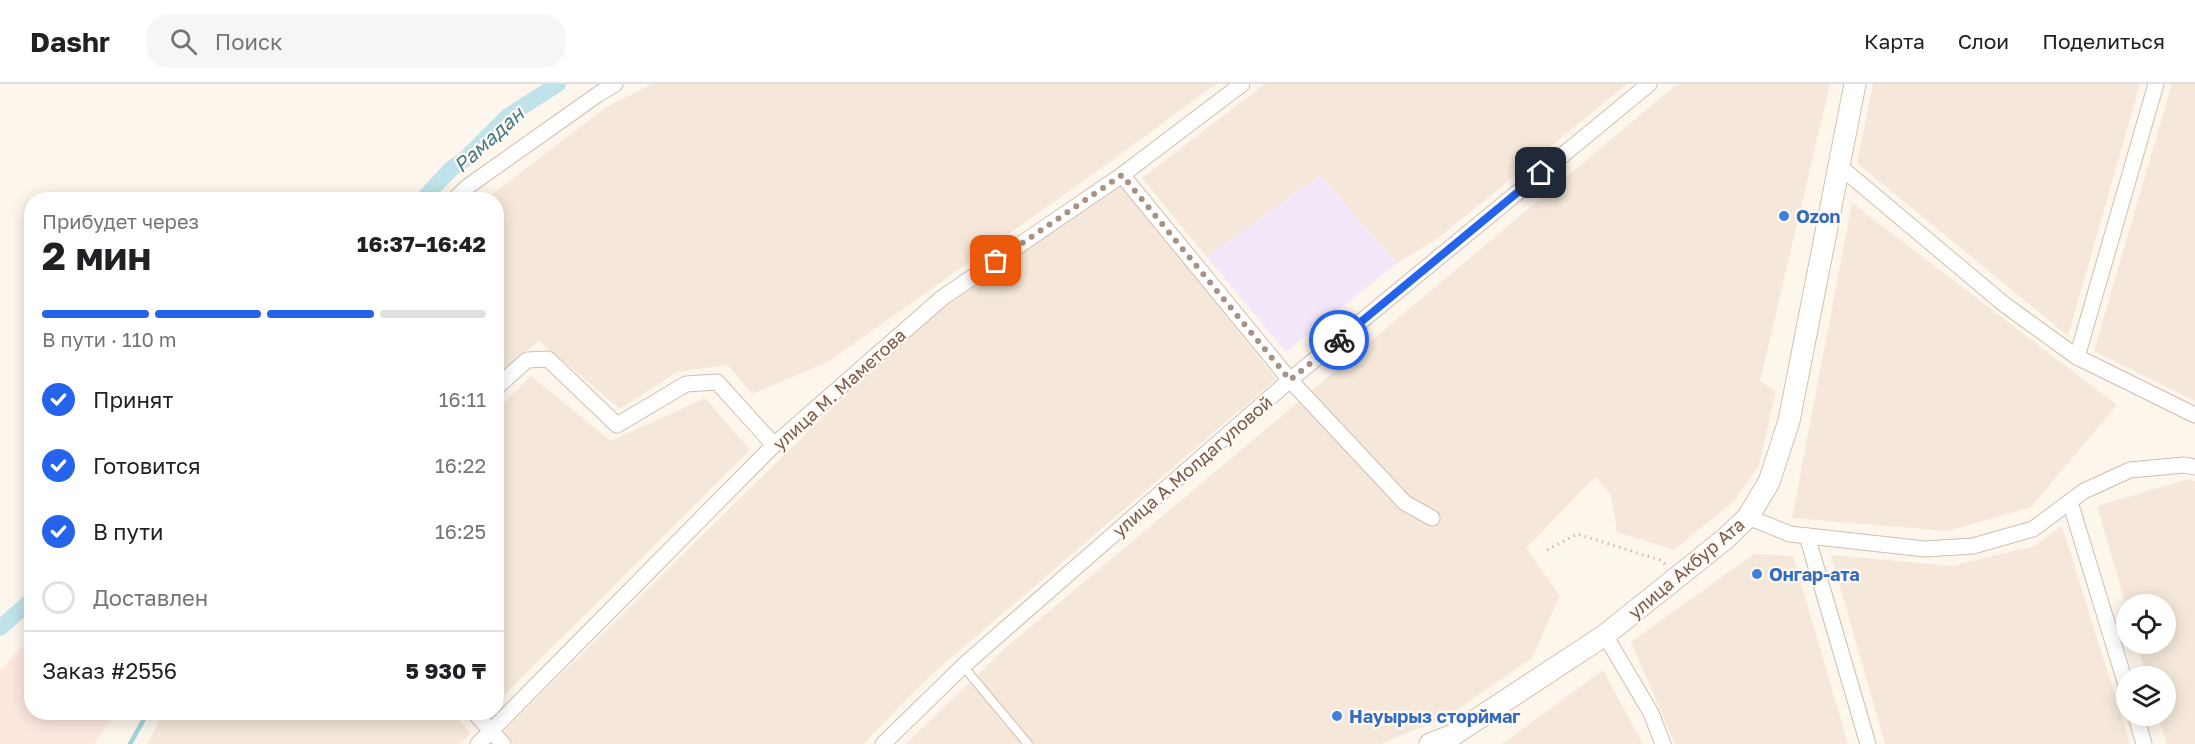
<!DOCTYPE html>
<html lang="ru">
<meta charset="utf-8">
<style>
:root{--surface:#fff;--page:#f6f6f6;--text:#202124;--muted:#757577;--line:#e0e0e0;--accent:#2563eb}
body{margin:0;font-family:"Golos Text",sans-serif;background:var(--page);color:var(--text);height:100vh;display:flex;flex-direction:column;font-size:22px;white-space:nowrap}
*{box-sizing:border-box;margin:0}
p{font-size:20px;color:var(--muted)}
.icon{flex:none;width:33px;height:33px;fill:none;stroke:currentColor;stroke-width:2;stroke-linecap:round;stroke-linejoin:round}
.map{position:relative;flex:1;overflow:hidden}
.side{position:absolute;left:24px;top:108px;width:480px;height:528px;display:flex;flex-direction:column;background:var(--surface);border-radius:24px;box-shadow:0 3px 15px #0003}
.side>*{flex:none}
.tools{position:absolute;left:2116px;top:510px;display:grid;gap:12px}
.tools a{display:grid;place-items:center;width:60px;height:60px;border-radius:50%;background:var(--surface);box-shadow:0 3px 15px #0003;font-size:30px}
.pin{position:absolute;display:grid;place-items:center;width:51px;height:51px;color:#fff;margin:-26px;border-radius:12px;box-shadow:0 3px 9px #0006}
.courier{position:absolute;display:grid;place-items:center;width:60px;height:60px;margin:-30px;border:4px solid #2563eb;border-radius:50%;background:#fff;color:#222;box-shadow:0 2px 8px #0007}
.headline em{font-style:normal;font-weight:700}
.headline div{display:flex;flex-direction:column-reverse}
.headline{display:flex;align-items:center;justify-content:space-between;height:102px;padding:0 18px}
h1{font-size:39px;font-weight:700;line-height:45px}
.bar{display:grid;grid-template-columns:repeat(4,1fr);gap:9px 6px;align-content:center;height:72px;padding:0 18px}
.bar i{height:8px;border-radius:4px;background:var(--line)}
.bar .current{background:var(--accent)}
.bar p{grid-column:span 4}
.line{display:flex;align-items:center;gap:15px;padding:0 18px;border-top:2px solid var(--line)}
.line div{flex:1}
ol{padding:0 18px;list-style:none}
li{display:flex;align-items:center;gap:18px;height:66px}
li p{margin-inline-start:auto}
li .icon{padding:6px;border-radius:50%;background:var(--accent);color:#fff;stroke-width:4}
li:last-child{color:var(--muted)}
li i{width:33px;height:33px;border:3px solid var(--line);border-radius:50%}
header{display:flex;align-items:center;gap:36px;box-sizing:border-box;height:84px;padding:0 30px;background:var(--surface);border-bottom:2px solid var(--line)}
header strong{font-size:28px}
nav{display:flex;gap:33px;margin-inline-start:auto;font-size:21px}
.search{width:420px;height:54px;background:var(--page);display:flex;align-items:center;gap:15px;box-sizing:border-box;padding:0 21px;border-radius:24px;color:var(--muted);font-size:22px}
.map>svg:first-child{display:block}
</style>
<header>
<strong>Dashr</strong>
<div class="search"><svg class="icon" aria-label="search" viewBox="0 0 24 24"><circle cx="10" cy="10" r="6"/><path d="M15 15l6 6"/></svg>Поиск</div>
<nav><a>Карта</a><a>Слои</a><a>Поделиться</a></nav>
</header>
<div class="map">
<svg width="2195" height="660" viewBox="0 0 2195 660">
<rect width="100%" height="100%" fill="#fdf6ec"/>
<g fill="#f5e8da">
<path d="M652,0H1216L1096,88L828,278L752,310L728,281L677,288L620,325L539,257L497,291L496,116H485L605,24Z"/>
<path d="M1265,0H1627L1437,155L1397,179L1320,91L1207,173L1142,94Z"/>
<path d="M1677,0H1830L1760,297L1776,307L1759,381L1734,417L1674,466L1617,448L1611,411L1595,393L1526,464L1560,512L1532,574L1445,634L1380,660H906L1003,566Z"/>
<path d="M1873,0H2140L2068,252L1857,79Z"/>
<path d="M2172,0H2195V317L2094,267Z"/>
<path d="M1120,98L1276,295L931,591L863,660H514L503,648L911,246Z"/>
<path d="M1852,119L2117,321L2031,423L1948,447L1792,434Z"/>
<path d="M531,292L611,357L705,314L750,366L497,618V325Z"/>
<path d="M2188,395L2195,397V660H2167L2158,632H2166V592H2147L2137,560H2166V520H2127V525L2097,422Z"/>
<path d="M2062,442L2130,660H1885L1831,471L1952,482L2035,462Z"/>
<path d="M1754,470L1793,472L1848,660H1675L1631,558Z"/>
<path d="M1603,586L1643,660H1502Z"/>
<path d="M164,628L451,629L471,649L460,660H147Z"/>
</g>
<path fill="#fde8e0" d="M31,554L32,628L113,629L95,660H0V587Z"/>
<path fill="#f3e8fa" d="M1320,91L1397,179L1286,268L1207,173Z"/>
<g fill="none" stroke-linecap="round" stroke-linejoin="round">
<path stroke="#a5d3da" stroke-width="4.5" d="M130,660L148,628"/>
<g stroke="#bfe3e8" stroke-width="16">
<path d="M422,116L452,84L464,76L508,32L558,0"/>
<path d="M0,544L27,520L32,519"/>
</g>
<g stroke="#d1beb0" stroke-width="10">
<path id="lane" d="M963,582L1028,660"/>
</g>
<g stroke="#d1beb0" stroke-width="17">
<g id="street">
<path d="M1838,81L2005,221L2077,273L2195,331"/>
<path d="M1122,91L1290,296L1405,419L1432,434"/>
<path d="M454,116L467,103L597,11L615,0"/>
<path d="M2077,273L2156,0"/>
<path d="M496,304L527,276L548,275L617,341L686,300L717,298L774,361"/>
<path d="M2070,418L2127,604"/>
<path d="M1748,433L1790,450L1925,465L1973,462L2033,445L2084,407L2130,386L2184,381L2195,383"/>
<path d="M1807,452L1868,660"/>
<path d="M1605,551L1651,629L1663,660"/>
<path d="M474,628L503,660"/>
<path d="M2136,632L2144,660"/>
<path d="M478,660L774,361L942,214L1122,91L1242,0"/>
<path d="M883,660L963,582L1290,296L1649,0"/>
</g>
</g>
<g stroke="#d6c0b0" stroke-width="23">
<path id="secondary" d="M1430,660L1453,651L1605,551L1725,455L1748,433L1769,398L1789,337L1855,0"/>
</g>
<path stroke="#d9b8a5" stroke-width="3" stroke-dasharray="1.5 4.5" stroke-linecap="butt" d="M1547,466L1577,450L1660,476L1666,481"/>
<use href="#lane" stroke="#fff" stroke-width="8"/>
<use href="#street" stroke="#fff" stroke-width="15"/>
<use href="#secondary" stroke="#fff" stroke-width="21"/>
</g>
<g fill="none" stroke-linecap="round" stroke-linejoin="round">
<path stroke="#a89285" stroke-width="6" stroke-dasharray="0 10.8" d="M996,177L1122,91L1290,296L1339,256"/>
<path stroke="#2563eb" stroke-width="8" d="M1339,256L1541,89"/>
</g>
<g fill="#3f7fe0" stroke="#fffaf3" stroke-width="2">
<circle cx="1784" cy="132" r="6"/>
<circle cx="1757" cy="490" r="6"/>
<circle cx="1337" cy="632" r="6"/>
</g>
<g text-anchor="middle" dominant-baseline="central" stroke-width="4.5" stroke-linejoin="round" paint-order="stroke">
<g font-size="18" font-weight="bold" fill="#366cbe" stroke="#fffaf3" text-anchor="start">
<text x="1796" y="132">Ozon</text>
<text x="1769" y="490">Онгар-ата</text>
<text x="1349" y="632">Науырыз сторймаг</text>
</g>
<g font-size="18" fill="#7a5c4d" stroke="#fffaf3">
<text transform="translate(839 305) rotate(-42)">улица М. Маметова</text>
<text transform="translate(1192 382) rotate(-41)">улица А.Молдагуловой</text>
<text transform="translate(1686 484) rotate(-40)">улица Акбур Ата</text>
</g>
<g font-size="20" font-style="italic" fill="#437c86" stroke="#fffaf3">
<text transform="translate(488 55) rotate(-42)">Рамадан</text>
</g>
</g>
</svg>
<div class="tools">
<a><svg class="icon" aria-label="locate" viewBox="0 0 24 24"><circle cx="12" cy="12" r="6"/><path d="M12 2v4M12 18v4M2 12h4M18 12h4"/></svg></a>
<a><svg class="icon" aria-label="layers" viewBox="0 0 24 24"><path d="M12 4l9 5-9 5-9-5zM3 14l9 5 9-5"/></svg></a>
</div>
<div class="pin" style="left:996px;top:177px;background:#ea580c"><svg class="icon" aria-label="bag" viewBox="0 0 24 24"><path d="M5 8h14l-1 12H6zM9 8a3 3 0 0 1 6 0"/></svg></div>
<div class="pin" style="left:1541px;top:89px;background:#1f2937"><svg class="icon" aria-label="home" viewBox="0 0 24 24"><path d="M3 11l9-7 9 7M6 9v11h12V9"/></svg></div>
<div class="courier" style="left:1339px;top:256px"><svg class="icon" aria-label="bike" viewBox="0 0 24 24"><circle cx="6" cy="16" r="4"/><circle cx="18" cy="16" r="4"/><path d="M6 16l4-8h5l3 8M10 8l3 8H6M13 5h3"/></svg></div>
<section class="side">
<div class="headline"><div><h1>2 мин</h1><p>Прибудет через</p></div><em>16:37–16:42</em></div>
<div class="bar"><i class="current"></i><i class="current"></i><i class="current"></i><i></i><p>В пути · 110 m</p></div>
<ol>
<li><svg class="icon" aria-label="check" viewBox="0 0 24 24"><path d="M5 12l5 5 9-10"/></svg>Принят<p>16:11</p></li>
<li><svg class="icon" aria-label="check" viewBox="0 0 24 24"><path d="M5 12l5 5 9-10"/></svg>Готовится<p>16:22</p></li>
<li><svg class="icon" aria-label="check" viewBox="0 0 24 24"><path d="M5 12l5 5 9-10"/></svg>В пути<p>16:25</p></li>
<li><i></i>Доставлен</li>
</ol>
<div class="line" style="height:78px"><div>Заказ #2556</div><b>5 930 ₸</b></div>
</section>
</div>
